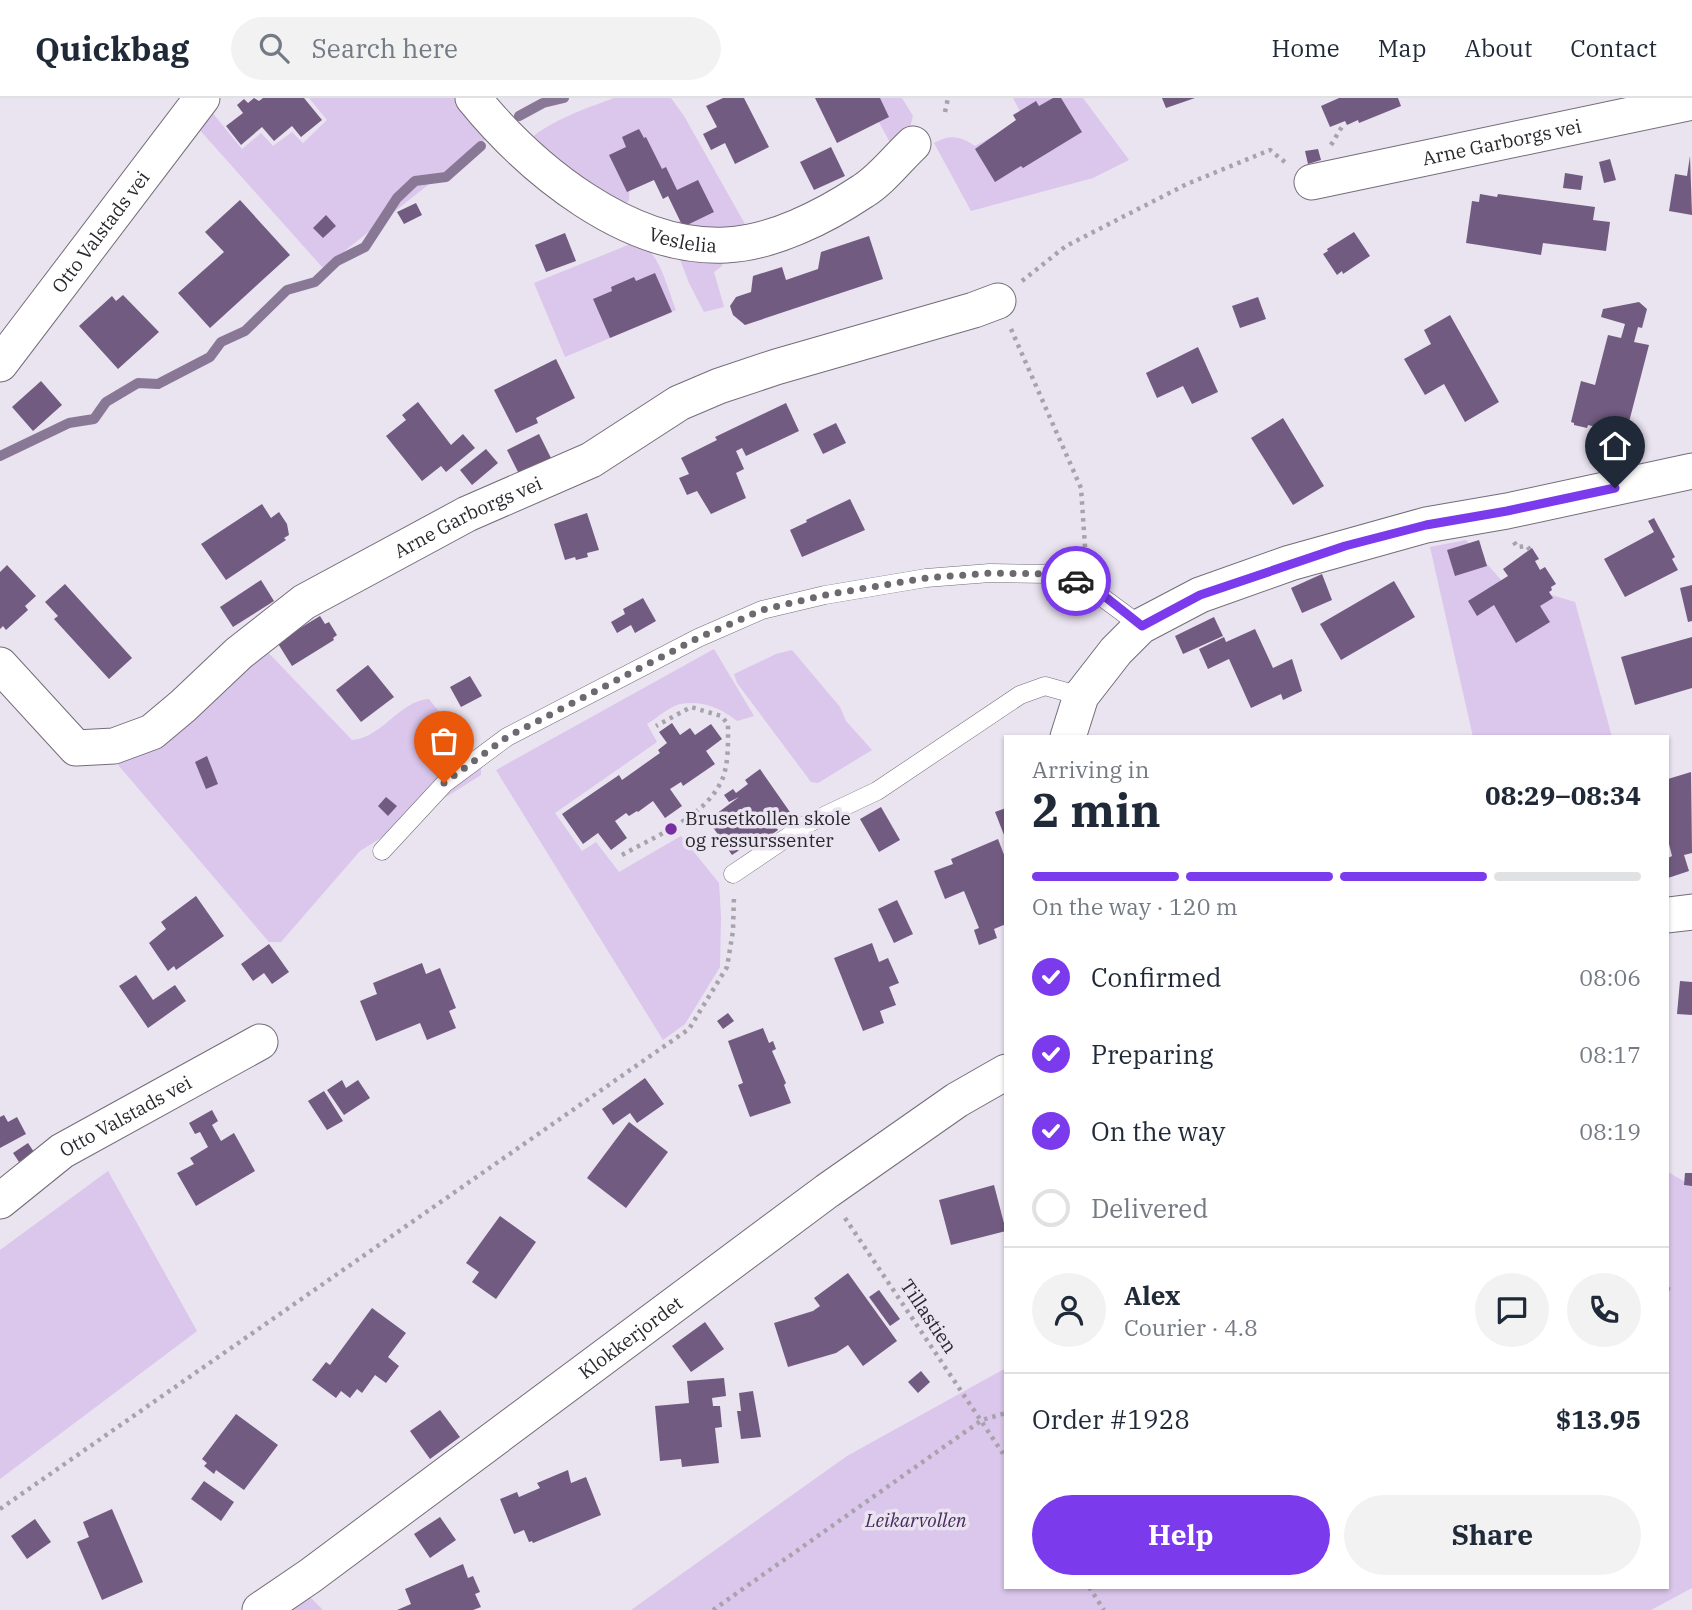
<!DOCTYPE html>
<meta charset="utf-8">
<style>
:root{--surface:#fff;--page:#f2f2f3;--text:#1f2937;--muted:#747a83;--line:#e0e1e3;--accent:#7c3aed}
body{margin:0;font-family:"IBM Plex Serif",serif;background:var(--page);color:var(--text);height:100vh;display:flex;flex-direction:column;font-size:26px;white-space:nowrap}
*{box-sizing:border-box;margin:0}
p{font-size:23px;color:var(--muted)}
.icon{flex:none;width:38px;height:38px;fill:none;stroke:currentColor;stroke-width:2;stroke-linecap:round;stroke-linejoin:round}
.map{position:relative;flex:1;overflow:hidden}
.side{position:absolute;left:1004px;top:637px;width:665px;height:854px;display:flex;flex-direction:column;background:var(--surface);border-radius:0px;box-shadow:0 2px 5px #0004}
.side>*{flex:none}
.pin{position:absolute;display:grid;place-items:center;width:60px;height:60px;color:#fff;margin:-72px -30px;border-radius:50% 50% 50% 0;rotate:-45deg;box-shadow:0 0 7px #0007}
.pin .icon{rotate:45deg}
.courier{position:absolute;display:grid;place-items:center;width:70px;height:70px;margin:-35px;border:5px solid #7c3aed;border-radius:50%;background:#fff;color:#222;box-shadow:0 2px 9px #0007}
.headline em{font-style:normal;font-weight:700}
.headline div{display:flex;flex-direction:column-reverse}
.headline{display:flex;align-items:center;justify-content:space-between;height:119px;padding:0 28px}
h1{font-size:46px;font-weight:700;line-height:52px}
.bar{display:grid;grid-template-columns:repeat(4,1fr);gap:10px 7px;align-content:center;height:84px;padding:0 28px}
.bar i{height:9px;border-radius:5px;background:var(--line)}
.bar .on{background:var(--accent)}
.bar p{grid-column:span 4}
.line{display:flex;align-items:center;gap:18px;padding:0 28px;border-top:2px solid var(--line)}
.line div{flex:1}
.round{display:grid;place-items:center;flex:none;width:74px;height:74px;border-radius:37px;background:var(--page)}
ol{padding:0 28px;list-style:none}
li{display:flex;align-items:center;gap:21px;height:77px}
li p{margin-inline-start:auto}
li .icon{padding:7px;border-radius:50%;background:var(--accent);color:#fff;stroke-width:4}
li:last-child{color:var(--muted)}
li i{width:38px;height:38px;border:4px solid var(--line);border-radius:50%}
.action{display:flex;gap:14px;margin-top:auto;padding:14px 28px}
.action a{flex:1;height:80px;border-radius:42px;background:var(--accent);color:#fff;font-size:28px;font-weight:700;line-height:80px;text-align:center}
.action a+a{background:var(--page);color:var(--text)}
header{display:flex;align-items:center;gap:42px;box-sizing:border-box;height:98px;padding:0 35px;background:var(--surface);border-bottom:2px solid var(--line)}
header strong{font-size:33px}
nav{display:flex;gap:38px;margin-inline-start:auto;font-size:24px}
.search{width:490px;height:63px;background:var(--page);display:flex;align-items:center;gap:18px;box-sizing:border-box;padding:0 24px;border-radius:38px;color:var(--muted);font-size:26px}
.map>svg:first-child{display:block}
</style>
<header>
<strong>Quickbag</strong>
<div class="search"><svg class="icon" aria-label="search" viewBox="0 0 24 24"><circle cx="10" cy="10" r="6"/><path d="M15 15l6 6"/></svg>Search here</div>
<nav><a>Home</a><a>Map</a><a>About</a><a>Contact</a></nav>
</header>
<div class="map">
<svg width="1692" height="1512" viewBox="0 0 1692 1512">
<rect width="100%" height="100%" fill="#eae3f0"/>
<g fill="#dbc6ec">
<path d="M309,0H459L490,38L323,170L197,29L211,13L242,51L261,35L273,48L292,34L303,45L327,22Z"/>
<path d="M614,0H671L684,18L750,135L676,126L688,115L631,61L629,102L623,110L525,45C551,22 582,12 614,0Z"/>
<path d="M866,0H902L913,18L909,33L894,52Z"/>
<path d="M1013,0H1083L1129,62L1093,80L971,113L934,45C950,36 960,38 975,48L1024,21Z"/>
<path d="M628,147C635,147 644,148 649,153C661,163 670,197 676,212L565,259L534,185Z"/>
<path d="M678,156L723,162L722,168L714,174L724,209L704,214L689,185Z"/>
<path d="M1466,442L1501,482L1575,504L1612,639H1473L1430,449Z"/>
<path d="M259,545L352,642C382,640 399,603 429,601L481,667V677L360,753L281,844H269L108,655Z"/>
<path d="M714,551L754,618L737,623C721,610 702,602 680,606C670,608 657,620 647,626L657,644L555,715L582,753L596,744L619,774L681,738L719,785L721,819L720,869L685,926L663,942L496,672Z"/>
<path d="M792,552L840,609L846,623L872,652L818,685L811,684L737,585L734,576L776,556Z"/>
<path d="M108,1073L197,1233L0,1381V1152Z"/>
<path d="M1668,1074L1692,1088V1490L1651,1512H631L847,1358L1006,1270V1489H1668Z"/>
<path d="M306,1495L323,1512H282Z"/>
</g>
<g fill="none" stroke-linecap="round" stroke-linejoin="round">
<g stroke="#887795" stroke-width="10">
<path d="M519,18L543,5L564,0"/>
<path d="M0,358L69,325L94,321L106,304L138,285L158,286L210,259L221,244L245,233L287,192L315,184L337,163L365,149L397,100L415,83L446,79L481,48"/>
</g>
</g>
<g fill="#715b81">
<path d="M254,0L259,3L263,0H304L322,22L301,39L292,28L274,43L262,29L241,47L226,28L243,15L237,7L244,1L248,5Z"/>
<path d="M723,0H744L769,49L735,66L725,45L711,52L703,36L717,29L706,8Z"/>
<path d="M815,0H880L889,19L837,45Z"/>
<path d="M1053,0H1061L1082,34L1023,70L1021,68L995,84L975,51L1016,22L1013,17L1036,3L1039,8Z"/>
<path d="M1162,0H1195L1166,10Z"/>
<path d="M1339,0H1398L1401,8L1359,25L1358,22L1347,27L1345,23L1330,29L1321,8Z"/>
<path d="M639,31L644,40L646,39L662,71L666,69L677,92L698,82L714,114L683,129L668,98L663,101L654,82L627,94L609,57L626,49L622,39Z"/>
<path d="M831,49L845,78L814,92L800,64Z"/>
<path d="M1318,51L1321,62L1308,66L1305,53Z"/>
<path d="M1690,58L1692,117L1669,113L1675,76L1687,78Z"/>
<path d="M1610,61L1616,82L1604,85L1599,64Z"/>
<path d="M1565,75L1583,78L1581,92L1563,90Z"/>
<path d="M1480,96L1497,99L1498,96L1595,109L1593,122L1610,124L1606,153L1543,145L1541,157L1466,145L1472,103L1479,104Z"/>
<path d="M240,102L290,157L210,230L178,195L224,154L205,134Z"/>
<path d="M416,105L422,117L404,126L397,114Z"/>
<path d="M326,117L336,128L323,140L313,130Z"/>
<path d="M1354,134L1370,158L1343,176L1342,173L1337,177L1323,156L1328,153L1327,151Z"/>
<path d="M565,135L576,163L546,174L535,147Z"/>
<path d="M869,138L883,181L745,227L733,217L730,208L736,199L751,194L753,178L782,169L786,182L818,171L821,154Z"/>
<path d="M655,175L672,214L610,240L593,201L612,193L611,189L634,179L636,183Z"/>
<path d="M123,197L159,234L118,271L79,228L112,198L116,203Z"/>
<path d="M1258,199L1266,221L1240,230L1232,208Z"/>
<path d="M1639,204L1647,211L1642,230L1638,229L1634,244L1649,247L1629,324L1613,320L1609,332L1588,327L1587,330L1574,327V325L1571,324L1581,283L1595,287L1608,237L1621,240L1625,226L1601,219L1603,211Z"/>
<path d="M1450,217L1499,304L1465,324L1444,286L1425,297L1404,261L1431,246L1424,232Z"/>
<path d="M1198,249L1218,294L1192,306L1183,288L1157,300L1146,275Z"/>
<path d="M556,261L575,300L536,320L538,325L516,335L494,292Z"/>
<path d="M41,283L62,307L33,333L12,309Z"/>
<path d="M418,304L451,347L463,336L475,350L446,374L441,368L422,383L386,338L406,322L402,317Z"/>
<path d="M786,305L799,333L746,358L742,350L736,353L744,371L736,375L746,400L711,416L697,393L687,397L679,380L689,376L681,360L717,342L715,339Z"/>
<path d="M1283,320L1324,388L1293,407L1251,340Z"/>
<path d="M836,325L846,345L823,356L813,336Z"/>
<path d="M539,336L552,362L520,378L507,352Z"/>
<path d="M486,351L498,365L472,387L460,372Z"/>
<path d="M850,401L865,432L802,459L790,432L807,424L806,422Z"/>
<path d="M262,406L271,420L279,414L287,426L289,437L284,440L286,442L226,482L201,446Z"/>
<path d="M587,415L599,452L587,455L588,459L576,462L575,459L565,462L554,426Z"/>
<path d="M1654,420L1675,459L1672,461L1678,472L1625,499L1604,461L1654,434L1648,423Z"/>
<path d="M1479,442L1487,468L1455,478L1447,452Z"/>
<path d="M1532,450L1539,461L1535,463L1540,472L1545,469L1556,486L1551,489L1552,492L1549,494L1553,500L1540,508L1550,524L1516,545L1494,507L1477,518L1468,503L1508,478L1503,471Z"/>
<path d="M7,467L36,498L25,508L28,512L6,532L3,528L0,531V474Z"/>
<path d="M1322,476L1332,502L1302,515L1291,490Z"/>
<path d="M261,482L274,503L233,529L220,509Z"/>
<path d="M1394,483L1415,519L1341,562L1320,526Z"/>
<path d="M65,486L132,560L109,581L54,521L58,518L45,504Z"/>
<path d="M1692,487V523L1688,524L1680,490Z"/>
<path d="M643,500L656,523L635,535L631,527L617,535L611,524L625,516L623,511Z"/>
<path d="M320,518L325,526L329,524L337,537L333,540L334,542L292,568L277,544Z"/>
<path d="M1214,519L1223,538L1183,556L1175,538Z"/>
<path d="M1255,531L1273,570L1292,561L1302,593L1283,602L1281,596L1251,610L1229,561L1208,571L1199,551L1224,539L1226,544Z"/>
<path d="M1692,539V590L1635,607L1621,559Z"/>
<path d="M368,567L394,599L361,624L336,592Z"/>
<path d="M470,578L482,598L461,609L450,589Z"/>
<path d="M672,625L680,637L690,630L695,637L711,626L722,641L706,653L715,666L683,688L681,684L670,691L682,708L665,720L653,703L638,714L637,713L629,718L626,715L615,723L627,740L611,752L598,735L583,746L562,716L619,677L622,682L660,655L658,652L667,645L659,634Z"/>
<path d="M207,658L218,686L206,691L195,664Z"/>
<path d="M760,671L792,717L775,728L778,732L768,739L765,735L732,757L708,722L739,699L729,704L724,697L733,691L736,695L748,686L745,682Z"/>
<path d="M1691,674L1692,755L1684,757L1689,773L1668,780V760L1672,758L1668,742V681Z"/>
<path d="M386,699L397,708L388,718L378,708Z"/>
<path d="M881,709L900,742L879,754L860,721Z"/>
<path d="M1006,710V742L995,714Z"/>
<path d="M998,741L1006,762V826L994,831L997,840L979,847L974,832L979,830L964,793L945,801L934,773L953,766L951,761Z"/>
<path d="M196,798L224,838L176,872L174,868L168,873L149,845L166,831L161,824Z"/>
<path d="M897,802L913,836L894,845L878,811Z"/>
<path d="M872,845L879,864L888,860L899,885L889,889L896,907L880,913L884,925L863,933L834,860Z"/>
<path d="M269,846L289,874L272,886L264,875L253,883L241,866Z"/>
<path d="M422,865L426,876L440,870L456,910L449,913L456,930L427,942L420,925L376,943L360,903L377,896L373,885Z"/>
<path d="M136,877L153,902L175,887L186,903L148,930L119,888Z"/>
<path d="M1680,883L1692,884V917L1677,916Z"/>
<path d="M728,915L734,923L723,931L717,923Z"/>
<path d="M763,930L769,945L773,943L776,951L772,953L786,985L784,987L791,1005L750,1019L738,987L743,985L728,943Z"/>
<path d="M645,980L664,1006L637,1025L630,1015L613,1027L602,1011Z"/>
<path d="M342,982L346,990L358,982L370,1000L344,1017L327,992Z"/>
<path d="M324,993L343,1023L327,1032L308,1003Z"/>
<path d="M212,1012L218,1023L212,1027L221,1043L234,1035L255,1073L196,1108L177,1075L194,1066L190,1060L208,1049L200,1034L195,1036L189,1025Z"/>
<path d="M4,1017L8,1024L17,1019L26,1036L0,1050V1019Z"/>
<path d="M629,1024L668,1054L626,1110L587,1080Z"/>
<path d="M28,1045L34,1054L19,1064L13,1055Z"/>
<path d="M1685,1075H1692V1088L1684,1087Z"/>
<path d="M994,1087L1006,1133L951,1147L939,1102Z"/>
<path d="M500,1118L536,1144L496,1201L472,1184L479,1174L466,1165Z"/>
<path d="M848,1175L897,1243L863,1268L848,1247L836,1255L788,1269L774,1225L813,1213L820,1208L814,1200Z"/>
<path d="M879,1192L900,1221L890,1228L869,1199Z"/>
<path d="M372,1210L406,1235L388,1259L399,1268L386,1285L375,1277L362,1295L357,1291L350,1300L341,1293L336,1300L312,1282L326,1264L330,1267Z"/>
<path d="M705,1224L724,1251L691,1274L672,1248Z"/>
<path d="M921,1273L930,1284L918,1295L908,1284Z"/>
<path d="M724,1280L726,1298L712,1300L713,1308H720L722,1329L715,1330L719,1365L682,1369L681,1361L660,1363L655,1308L689,1305L687,1283Z"/>
<path d="M753,1293L761,1339L741,1341L737,1313H741L739,1295Z"/>
<path d="M440,1312L460,1339L430,1361L410,1333Z"/>
<path d="M236,1316L278,1347L244,1392L216,1372L214,1376L204,1368L207,1365L202,1361Z"/>
<path d="M568,1372L571,1385L586,1379L601,1417L533,1445L532,1443L529,1444L524,1432L514,1436L500,1401L517,1394L519,1399L540,1390L537,1385Z"/>
<path d="M204,1383L234,1404L221,1423L191,1401Z"/>
<path d="M112,1411L143,1484L102,1502L77,1444L89,1439L83,1424Z"/>
<path d="M440,1419L456,1442L430,1460L414,1436Z"/>
<path d="M35,1421L51,1444L27,1461L11,1438Z"/>
<path d="M463,1466L468,1480L473,1478L480,1494L475,1496L481,1509L473,1512H397L411,1506L405,1491Z"/>
</g>
<g fill="none" stroke-linecap="round" stroke-linejoin="round">
<g stroke="#746d79" stroke-width="19">
<g id="service">
<path d="M382,753L445,685L507,639L698,540L762,512L825,497L926,480L990,475L1050,476L1067,479L1087,488L1141,528"/>
<path d="M733,776L807,726L877,693L1020,597L1045,588L1081,598"/>
</g>
</g>
<g stroke="#746d79" stroke-width="37">
<g id="minor">
<path id="s1" d="M473,0C531,71 628,152 726,147C772,145 824,119 863,93C881,82 897,61 913,46"/>
<path id="s2" d="M1312,84L1692,4"/>
<path id="s3" d="M0,266L202,0"/>
<path id="s4" d="M0,567L76,650L114,648L152,634L183,608L239,555L304,504L467,416L591,362L679,305L719,288L776,269L974,212L998,203"/>
<path d="M1068,639L1081,598L1116,553L1141,528L1200,497L1290,465L1426,427L1507,413L1692,373"/>
<path d="M1668,817L1692,814"/>
<path id="s5" d="M0,1103L62,1053L260,944"/>
<path id="s6" d="M260,1512L310,1478L827,1093L957,1002L1006,974"/>
</g>
</g>
<g stroke="#a8a2ad" stroke-width="4.5" stroke-dasharray="3.5 5" stroke-linecap="butt">
<path d="M945,14L948,0"/>
<path d="M1331,47L1343,27"/>
<path d="M1022,183L1066,148L1187,86L1270,52L1286,65"/>
<path d="M1011,231L1081,390L1086,463"/>
<path d="M1514,444L1517,449L1527,448L1530,452"/>
<path d="M622,757C655,738 701,721 720,686C729,670 728,645 728,626L721,618L691,609L656,628"/>
<path d="M845,1120L1006,1360"/>
<path d="M1668,1189V1196"/>
<path d="M0,1411L689,931L727,869L733,833L734,797"/>
<path d="M1089,1489L1104,1512"/>
<path d="M713,1512L982,1322L1006,1315"/>
</g>
<use href="#service" stroke="#fff" stroke-width="18"/>
<use href="#minor" stroke="#fff" stroke-width="35"/>
</g>
<g fill="none" stroke-linecap="round" stroke-linejoin="round">
<path stroke="#6e6971" stroke-width="7" stroke-dasharray="0 12.6" d="M444,685L507,639L698,540L762,512L825,497L926,480L990,475L1050,476L1076,483"/>
<path stroke="#7c3aed" stroke-width="9" d="M1076,483L1103,497L1142,528L1200,497L1345,448L1426,427L1507,413L1615,390"/>
</g>
<circle fill="#782fa2" stroke="#eae3f0" stroke-width="2.5" cx="671" cy="731" r="7"/>
<g text-anchor="middle" dominant-baseline="central" stroke-width="7" stroke-linejoin="round" paint-order="stroke">
<g font-size="19" fill="#2b282d" stroke="#eae3f0">
<text stroke="none"><textPath href="#s2" startOffset="194">Arne Garborgs vei</textPath></text>
<text stroke="none"><textPath href="#s3" startOffset="166">Otto Valstads vei</textPath></text>
<text stroke="none"><textPath href="#s1" startOffset="259">Veslelia</textPath></text>
<text stroke="none"><textPath href="#s4" startOffset="576">Arne Garborgs vei</textPath></text>
<text stroke="none"><textPath href="#s5" startOffset="152">Otto Valstads vei</textPath></text>
<text transform="translate(929 1218) rotate(56)">Tillastien</text>
<text stroke="none"><textPath href="#s6" startOffset="460">Klokkerjordet</textPath></text>
</g>
<g font-size="19" fill="#2b282d" stroke="#eae3f0" text-anchor="start">
<text x="685" y="720">Brusetkollen skole<tspan x="685" dy="22">og ressurssenter</tspan></text>
</g>
<g font-size="19" font-style="italic" fill="#4a2b5f" stroke="#eae3f0">
<text x="916" y="1422">Leikarvollen</text>
</g>
</g>
</svg>
<div class="pin" style="left:444px;top:685px;background:#ea580c"><svg class="icon" aria-label="bag" viewBox="0 0 24 24"><path d="M5 8h14l-1 12H6zM9 8a3 3 0 0 1 6 0"/></svg></div>
<div class="pin" style="left:1615px;top:390px;background:#1f2937"><svg class="icon" aria-label="home" viewBox="0 0 24 24"><path d="M3 11l9-7 9 7M6 9v11h12V9"/></svg></div>
<div class="courier" style="left:1076px;top:483px"><svg class="icon" aria-label="car" viewBox="0 0 24 24"><path d="M5 17H2v-5l4-1 3-4h7l3 4 3 1v5h-3M9 17h6M6 11h13"/><circle cx="7" cy="17" r="2"/><circle cx="17" cy="17" r="2"/></svg></div>
<section class="side">
<div class="headline"><div><h1>2 min</h1><p>Arriving in</p></div><em>08:29–08:34</em></div>
<div class="bar"><i class="on"></i><i class="on"></i><i class="on"></i><i></i><p>On the way · 120 m</p></div>
<ol>
<li><svg class="icon" aria-label="check" viewBox="0 0 24 24"><path d="M5 12l5 5 9-10"/></svg>Confirmed<p>08:06</p></li>
<li><svg class="icon" aria-label="check" viewBox="0 0 24 24"><path d="M5 12l5 5 9-10"/></svg>Preparing<p>08:17</p></li>
<li><svg class="icon" aria-label="check" viewBox="0 0 24 24"><path d="M5 12l5 5 9-10"/></svg>On the way<p>08:19</p></li>
<li><i></i>Delivered</li>
</ol>
<div class="line" style="height:126px"><a class="round"><svg class="icon" aria-label="person" viewBox="0 0 24 24"><circle cx="12" cy="8" r="4"/><path d="M4 21q1-7 8-7t8 7"/></svg></a><div><b>Alex</b><p>Courier · 4.8</p></div><a class="round"><svg class="icon" aria-label="chat" viewBox="0 0 24 24"><path d="M4 5h16v11H9l-5 4z"/></svg></a><a class="round"><svg class="icon" aria-label="phone" viewBox="0 0 24 24"><path d="M5 4h4l2 5-3 2q2 4 5 5l2-3 5 2v4C11 20 4 13 5 4z"/></svg></a></div>
<div class="line" style="height:91px"><div>Order #1928</div><b>$13.95</b></div>
<div class="action"><a>Help</a><a>Share</a></div>
</section>
</div>
